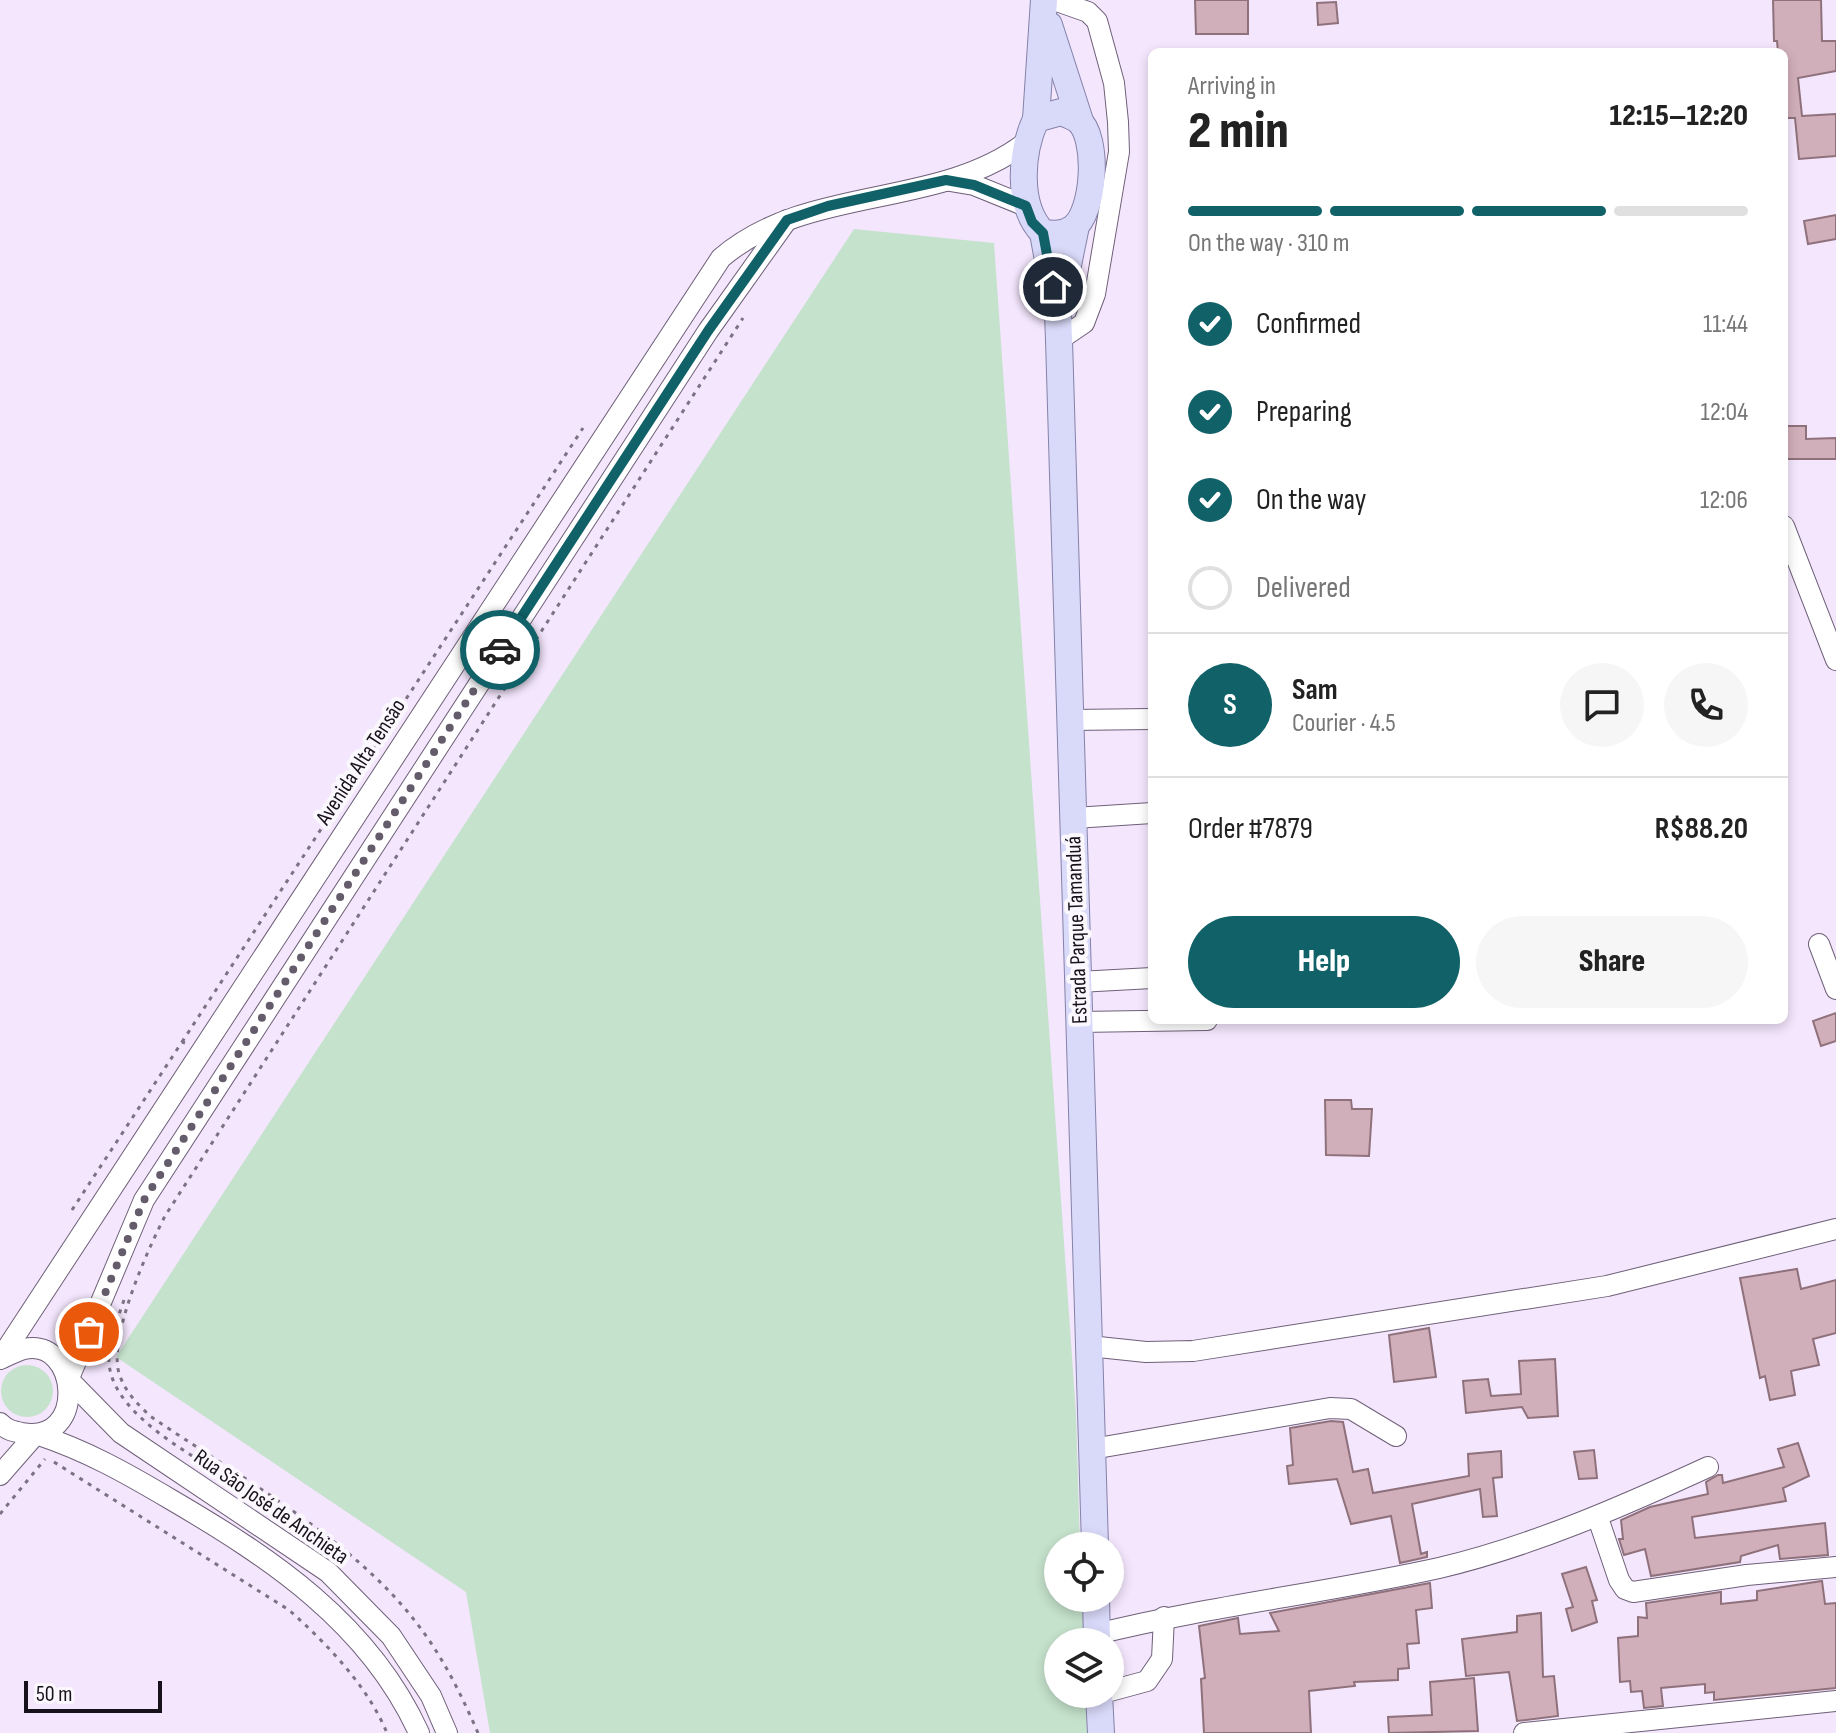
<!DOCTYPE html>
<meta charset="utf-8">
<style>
:root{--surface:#fff;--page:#f6f6f6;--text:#222;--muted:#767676;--line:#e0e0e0;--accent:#116168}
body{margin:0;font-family:"Sofia Sans Condensed",sans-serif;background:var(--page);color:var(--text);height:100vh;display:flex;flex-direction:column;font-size:30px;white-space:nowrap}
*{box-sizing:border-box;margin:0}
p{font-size:26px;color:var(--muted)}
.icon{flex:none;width:44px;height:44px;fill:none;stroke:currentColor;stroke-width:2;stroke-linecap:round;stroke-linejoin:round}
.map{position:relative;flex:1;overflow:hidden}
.drawer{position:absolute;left:1148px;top:48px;width:640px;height:976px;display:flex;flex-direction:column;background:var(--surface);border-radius:12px;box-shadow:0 4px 12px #0003}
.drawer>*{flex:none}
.buttons{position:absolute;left:1044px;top:1532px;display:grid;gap:16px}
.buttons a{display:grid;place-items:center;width:80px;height:80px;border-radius:50%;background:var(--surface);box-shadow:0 4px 12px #0003;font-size:40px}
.scale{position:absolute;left:24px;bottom:20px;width:138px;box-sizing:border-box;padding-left:8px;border:4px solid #17111b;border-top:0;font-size:22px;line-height:28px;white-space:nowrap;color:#17111b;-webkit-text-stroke:6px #fbf8fd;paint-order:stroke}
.pin{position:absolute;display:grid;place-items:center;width:68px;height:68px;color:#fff;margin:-34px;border:4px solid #fff;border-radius:50%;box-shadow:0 2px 8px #0007}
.courier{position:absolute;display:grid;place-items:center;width:80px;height:80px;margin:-40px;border:6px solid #116168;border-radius:50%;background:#fff;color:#222;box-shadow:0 2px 10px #0007}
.summary em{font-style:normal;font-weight:800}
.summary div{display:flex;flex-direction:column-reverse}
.summary{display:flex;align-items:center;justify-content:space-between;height:136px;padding:0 40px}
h1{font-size:52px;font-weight:800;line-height:60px}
.bar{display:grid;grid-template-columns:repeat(4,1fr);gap:12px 8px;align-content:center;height:96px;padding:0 40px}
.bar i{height:10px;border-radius:6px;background:var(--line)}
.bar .current{background:var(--accent)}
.bar p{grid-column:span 4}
.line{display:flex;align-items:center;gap:20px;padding:0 40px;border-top:2px solid var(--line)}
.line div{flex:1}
.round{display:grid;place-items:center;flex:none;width:84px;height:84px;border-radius:42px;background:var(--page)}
ol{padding:0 40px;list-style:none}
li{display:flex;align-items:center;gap:24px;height:88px}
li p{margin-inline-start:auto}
li .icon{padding:8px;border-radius:50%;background:var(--accent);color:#fff;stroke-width:4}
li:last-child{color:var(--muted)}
li i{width:44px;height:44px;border:4px solid var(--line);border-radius:50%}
.action{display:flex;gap:16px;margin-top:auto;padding:16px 40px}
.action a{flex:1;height:92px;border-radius:48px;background:var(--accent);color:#fff;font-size:32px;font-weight:800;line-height:92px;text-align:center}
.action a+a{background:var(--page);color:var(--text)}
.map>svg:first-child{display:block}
</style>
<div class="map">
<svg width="1836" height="1733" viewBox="0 0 1836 1733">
<rect width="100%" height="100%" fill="#f4e6fd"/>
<g fill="#c5e2cc">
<path d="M854,229L994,243L1076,1414L1080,1546H1058V1598H1082L1084,1642H1058V1694H1086L1087,1733H490L466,1592L116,1357Z"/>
<circle cx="27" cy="1391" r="26"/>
</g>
<g fill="#d1afba" stroke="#8f717b" stroke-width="2">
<path d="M1195,0H1248V34H1196Z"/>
<path d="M1773,0H1821L1822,41H1836V71L1798,78L1802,116L1836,114V156L1799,159L1795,118H1786L1784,52H1778L1777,41H1774Z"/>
<path d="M1336,2L1338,23L1318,25L1317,3Z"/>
<path d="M1836,215V239L1808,244L1804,221Z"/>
<path d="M1784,426H1806V439L1836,438V459H1784Z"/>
<path d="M1836,1013V1041L1821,1046L1813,1021Z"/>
<path d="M1325,1100H1351L1352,1109H1372L1369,1156L1326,1155Z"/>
<path d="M1797,1269L1801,1289L1836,1280V1333L1813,1339L1819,1365L1791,1371L1795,1395L1770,1400L1765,1376L1760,1378L1740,1278Z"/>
<path d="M1429,1328L1436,1377L1394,1382L1389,1335Z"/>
<path d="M1555,1359L1558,1416L1528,1418L1522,1407L1466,1413L1463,1381L1488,1379L1491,1396L1521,1394L1519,1361Z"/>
<path d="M1331,1421L1343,1422L1353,1472L1368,1469L1373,1493L1469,1476L1468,1454L1501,1451L1502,1477L1493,1478L1497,1516L1483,1517L1480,1489L1412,1504L1421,1554L1427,1552V1557L1400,1563L1391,1516L1351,1524L1337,1479L1289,1484L1287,1466L1293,1465L1290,1428Z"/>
<path d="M1798,1443L1809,1476L1783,1488L1786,1501L1692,1517L1695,1538L1825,1523L1828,1555L1780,1559L1778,1545L1741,1556L1740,1562L1651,1576L1645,1549L1624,1555L1619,1539H1623L1621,1520L1650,1507L1708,1494L1706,1482L1718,1475H1722L1723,1483L1784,1467L1778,1449Z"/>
<path d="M1594,1450L1597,1478L1579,1479L1574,1452Z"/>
<path d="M1586,1567L1597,1600L1592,1601L1597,1622L1572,1631L1566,1609L1573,1607L1562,1574Z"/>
<path d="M1822,1581L1825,1604L1836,1603V1688L1714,1700V1692L1705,1693V1684L1661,1688L1663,1706L1644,1708L1642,1691L1631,1692L1630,1681L1620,1682L1618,1638L1638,1636V1617L1647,1618L1646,1603L1721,1592V1604L1757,1600V1591Z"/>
<path d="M1430,1583L1432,1608L1416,1610L1419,1643L1407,1644L1409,1668L1398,1669V1680L1354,1682L1355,1686L1309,1691L1311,1733H1204L1201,1679L1205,1678L1199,1626L1238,1618L1240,1634L1279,1631L1270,1613Z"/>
<path d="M1541,1613L1543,1677L1554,1676L1558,1716L1517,1721L1509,1672L1466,1676L1462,1639L1517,1632V1616Z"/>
<path d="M1474,1678L1478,1731L1389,1733L1388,1717L1432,1715L1430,1682Z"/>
</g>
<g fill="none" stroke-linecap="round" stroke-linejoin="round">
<g stroke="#6e6078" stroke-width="22">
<g id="minor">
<path d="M1054,0L1088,12L1097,21L1114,83L1118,122L1119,152L1095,294L1084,323L1059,340"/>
<path d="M950,181L974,185L1026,206"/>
<path d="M1784,526L1836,660"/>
<path d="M1071,720L1152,719"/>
<path d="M1074,818L1152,813"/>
<path d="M1819,944L1836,989"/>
<path d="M1078,982L1152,978"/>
<path d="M1079,1022L1207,1020"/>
<path d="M1089,1346L1146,1352L1193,1351L1607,1286L1836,1229"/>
<path d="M0,1359L721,258C807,184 937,210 1025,143"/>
<path d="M0,1359C7,1356 16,1351 24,1349C79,1337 88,1445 22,1433C12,1431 7,1430 0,1423"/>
<path d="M69,1378L144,1200L708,331L787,220"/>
<path d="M70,1381L121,1433L328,1572L391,1636L431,1696L447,1733"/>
<path d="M39,1435C87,1451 126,1473 170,1499C271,1558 369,1623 419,1733"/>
<path d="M1092,1449L1330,1408L1351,1409L1396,1436"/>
<path d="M0,1475L35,1435"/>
<path d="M1598,1518L1619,1580L1625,1589L1633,1592L1747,1575L1836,1567"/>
<path d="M1097,1634C1210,1606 1326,1593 1439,1568C1532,1546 1621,1507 1708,1467"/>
<path d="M1110,1691L1147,1681L1162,1659L1164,1617"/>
<path d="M1524,1733L1836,1701"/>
</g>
</g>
<g stroke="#8482a9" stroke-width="28">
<g id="major">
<path d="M1049,25L1080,121"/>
<path d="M1061,112C1066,114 1074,117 1078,120C1099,137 1095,212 1073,228C1063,235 1054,234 1043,233C1016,205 1021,152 1036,119Z"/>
<path d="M1036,119L1044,0"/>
<path d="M1043,233L1058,314L1059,340L1095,1546"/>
<path d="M1061,299L1076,226"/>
<path d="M1096,1598L1097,1642"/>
<path d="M1099,1694L1101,1733"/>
</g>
</g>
<g stroke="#7b7282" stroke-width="3" stroke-dasharray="4 6" stroke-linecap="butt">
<path d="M182,1042L583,428"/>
<path d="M72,1210L182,1042L185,1043"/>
<path d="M124,1300C118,1318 111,1335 109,1354C104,1411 191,1453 231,1481"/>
<path d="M54,1462L289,1610C327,1644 367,1685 387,1733"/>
<path d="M0,1514L45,1459"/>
<path d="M478,1733C461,1694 442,1655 415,1621C351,1538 236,1475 150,1416C138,1404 126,1393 120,1376C106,1341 148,1249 165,1216L743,318"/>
</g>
<use href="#minor" stroke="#fff" stroke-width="20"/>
<use href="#major" stroke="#d9d9f9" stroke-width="26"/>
</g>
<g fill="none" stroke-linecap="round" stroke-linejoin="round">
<path stroke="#645c6a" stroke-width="8" stroke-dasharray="0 14.4" d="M89,1332L144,1200L500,650"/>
<path stroke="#116168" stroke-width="10" d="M500,650L708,331L787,220L828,206L946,180L974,185L1026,206L1032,222L1043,233L1053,287"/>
</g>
<g text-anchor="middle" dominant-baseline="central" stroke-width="8" stroke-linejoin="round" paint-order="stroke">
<g font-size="22" fill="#17111b" stroke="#fbf8fd">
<text transform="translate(361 762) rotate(-57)">Avenida Alta Tensāo</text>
<text transform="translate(1077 930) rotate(-92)">Estrada Parque Tamanduá</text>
<text transform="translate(271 1507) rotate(35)">Rua São José de Anchieta</text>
</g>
</g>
</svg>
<div class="buttons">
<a><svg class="icon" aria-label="locate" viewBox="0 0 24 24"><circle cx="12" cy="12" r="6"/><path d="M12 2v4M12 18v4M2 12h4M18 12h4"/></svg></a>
<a><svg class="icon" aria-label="layers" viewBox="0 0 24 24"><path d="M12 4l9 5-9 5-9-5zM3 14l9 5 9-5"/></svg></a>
</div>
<div class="scale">50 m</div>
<div class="pin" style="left:89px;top:1332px;background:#ea580c"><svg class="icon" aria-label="bag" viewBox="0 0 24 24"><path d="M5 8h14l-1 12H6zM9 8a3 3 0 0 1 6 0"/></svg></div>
<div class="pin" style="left:1053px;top:287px;background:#1f2937"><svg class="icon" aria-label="home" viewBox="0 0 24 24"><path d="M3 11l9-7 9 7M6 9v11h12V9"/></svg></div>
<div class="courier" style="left:500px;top:650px"><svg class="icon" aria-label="car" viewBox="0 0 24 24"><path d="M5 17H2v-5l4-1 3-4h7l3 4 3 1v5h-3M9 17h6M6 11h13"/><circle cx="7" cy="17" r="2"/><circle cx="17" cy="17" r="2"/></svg></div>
<section class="drawer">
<div class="summary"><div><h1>2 min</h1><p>Arriving in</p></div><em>12:15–12:20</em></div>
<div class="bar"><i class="current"></i><i class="current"></i><i class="current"></i><i></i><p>On the way · 310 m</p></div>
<ol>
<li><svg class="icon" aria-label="check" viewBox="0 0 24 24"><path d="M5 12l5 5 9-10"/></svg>Confirmed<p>11:44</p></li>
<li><svg class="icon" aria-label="check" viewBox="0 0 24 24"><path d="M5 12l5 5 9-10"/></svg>Preparing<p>12:04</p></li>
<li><svg class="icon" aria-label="check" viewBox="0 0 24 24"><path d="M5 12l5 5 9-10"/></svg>On the way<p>12:06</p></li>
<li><i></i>Delivered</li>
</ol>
<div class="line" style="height:144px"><b class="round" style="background:var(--accent);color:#fff">S</b><div><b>Sam</b><p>Courier · 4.5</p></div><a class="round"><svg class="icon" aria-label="chat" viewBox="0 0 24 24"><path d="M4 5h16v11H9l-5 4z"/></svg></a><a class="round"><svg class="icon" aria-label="phone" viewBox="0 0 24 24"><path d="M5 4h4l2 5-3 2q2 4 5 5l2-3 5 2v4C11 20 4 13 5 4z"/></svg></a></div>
<div class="line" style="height:104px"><div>Order #7879</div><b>R$88.20</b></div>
<div class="action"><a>Help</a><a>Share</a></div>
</section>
</div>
